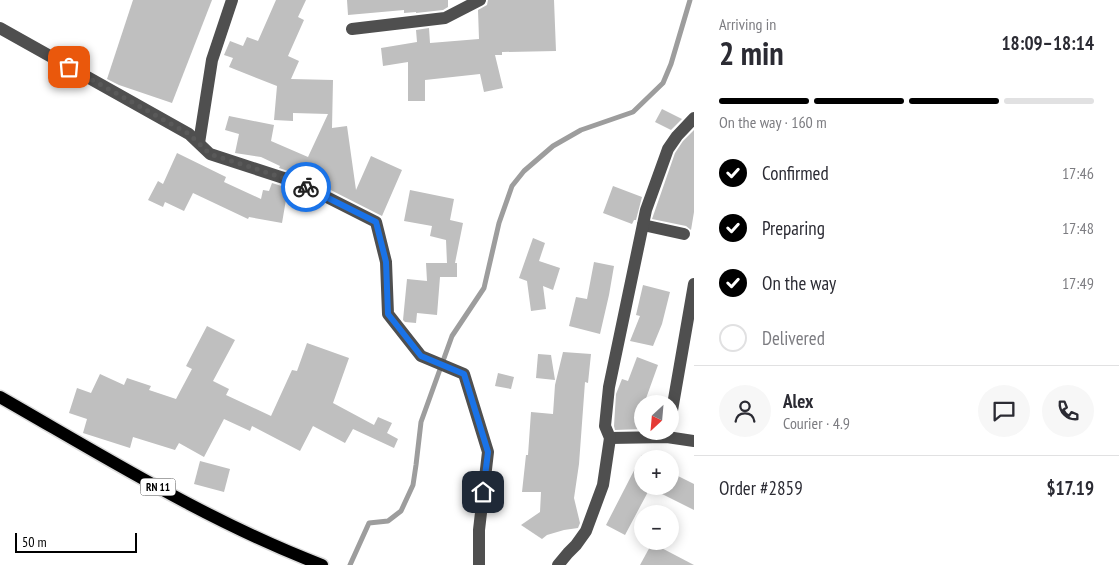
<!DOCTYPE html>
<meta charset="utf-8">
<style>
:root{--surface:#fff;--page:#f7f7f7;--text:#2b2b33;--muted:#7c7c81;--line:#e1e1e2;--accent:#000}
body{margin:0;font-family:"PT Sans Narrow",sans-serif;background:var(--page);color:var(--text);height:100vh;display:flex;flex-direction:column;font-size:19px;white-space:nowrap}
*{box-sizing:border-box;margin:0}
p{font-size:16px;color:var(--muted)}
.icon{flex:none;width:28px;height:28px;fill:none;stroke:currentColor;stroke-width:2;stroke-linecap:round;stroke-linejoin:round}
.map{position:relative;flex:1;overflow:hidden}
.side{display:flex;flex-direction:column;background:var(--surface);width:425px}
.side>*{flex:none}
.needle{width:32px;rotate:206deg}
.tools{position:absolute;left:634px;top:395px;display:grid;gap:10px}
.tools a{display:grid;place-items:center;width:45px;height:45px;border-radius:50%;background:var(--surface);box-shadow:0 2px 12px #0003;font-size:25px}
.scale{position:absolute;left:15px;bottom:12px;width:122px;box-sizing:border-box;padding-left:5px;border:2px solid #000;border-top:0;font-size:14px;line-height:18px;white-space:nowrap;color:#000;-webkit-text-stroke:4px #fff;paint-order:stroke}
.pin{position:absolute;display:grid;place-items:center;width:42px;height:42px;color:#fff;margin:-21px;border-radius:10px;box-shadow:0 2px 8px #0006}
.courier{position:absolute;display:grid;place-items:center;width:50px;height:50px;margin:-25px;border:4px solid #1a73e8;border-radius:50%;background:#fff;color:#222;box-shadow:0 1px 6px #0007}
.headline em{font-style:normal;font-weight:600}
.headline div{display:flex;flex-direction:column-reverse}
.headline{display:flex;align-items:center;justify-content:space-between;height:85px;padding:0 25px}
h1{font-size:32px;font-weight:600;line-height:38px}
.bar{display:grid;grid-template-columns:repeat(4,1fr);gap:8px 5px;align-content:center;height:60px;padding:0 25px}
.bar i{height:6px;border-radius:4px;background:var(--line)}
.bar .selected{background:var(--accent)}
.bar p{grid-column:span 4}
.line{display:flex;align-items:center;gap:12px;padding:0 25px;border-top:1px solid var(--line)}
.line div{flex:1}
.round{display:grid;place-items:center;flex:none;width:52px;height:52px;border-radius:26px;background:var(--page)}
ol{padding:0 25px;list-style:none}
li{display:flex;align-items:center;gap:15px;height:55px}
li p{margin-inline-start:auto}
li .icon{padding:5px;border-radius:50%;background:var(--accent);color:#fff;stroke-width:4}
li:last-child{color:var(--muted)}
li i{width:28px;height:28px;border:2px solid var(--line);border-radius:50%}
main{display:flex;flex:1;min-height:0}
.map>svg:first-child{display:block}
</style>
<main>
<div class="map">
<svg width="694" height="565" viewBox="0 0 694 565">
<rect width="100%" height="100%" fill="#fff"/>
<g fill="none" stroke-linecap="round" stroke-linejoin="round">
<path stroke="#9d9d9d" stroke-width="5" d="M350,565L369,523L388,521L401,511L413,485L416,465L421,422L452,336L484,288L499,223L512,186L524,171L553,146L581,130L633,112L663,83L671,64L690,0"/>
</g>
<g fill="#bfbfbf">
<path d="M133,0H212L172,103L119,85L107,79Z"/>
<path d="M276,0H306L298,17L304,20L288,56L299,61L291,79L333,80L332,128L347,126L356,190L371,156L402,170L382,216L303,176L279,168L280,166L261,157L235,153L239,134L225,130L229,116L274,125L271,141L308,157L328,114L293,113V121L274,120L277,86L229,67L233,58L224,55L230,41L243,46L247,37L258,41Z"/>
<path d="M347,0H448V7L443,10L416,13V12L404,13V10L348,15Z"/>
<path d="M488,0H554L556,51L502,52V55H495L503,88L484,92L480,74L425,80V101H408V62L383,66L381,48L417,42L416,30L429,28L430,43L479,39L478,10L487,5Z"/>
<path d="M662,109L682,119L671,130L655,122Z"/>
<path d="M694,130V212L691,230L686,226L652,219L675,153L683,141Z"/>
<path d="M177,153L226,177L224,182L261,199L263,190L269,191L272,183L288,188L282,223L249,217L248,219L193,193L184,211L165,202L163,207L148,200L158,181L163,184Z"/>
<path d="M613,186L642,197L636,220H634L632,224L603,213Z"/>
<path d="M410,190L454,199L450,220L463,223L455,263H457V277H440L437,315L417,313L416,323L405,322L403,320L407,279L427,281L426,263H447L446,240L430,236L432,226L404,221Z"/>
<path d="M533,238L545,243L539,261L560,268L553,290L543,286L546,309L531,311L527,281L519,278Z"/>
<path d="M594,262L614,266L609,295L600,334L569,326L576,297L587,299Z"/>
<path d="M643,285L670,292L662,324L653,346L630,341L640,316L636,315Z"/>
<path d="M207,326L235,340L213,381L229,389L226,395L271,416L292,370L297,371L307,343L349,358L333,403L374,425L378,417L392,423L387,433L398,439L394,448L353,429L345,443L313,426L300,451L252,426L250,431L224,419L204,457L179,443L175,450L133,437L130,448L83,433L87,419L69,413L77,388L91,393L100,374L124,385L127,378L151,386L149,390L176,399L192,369L186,366Z"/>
<path d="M563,352L591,354L588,383L585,382L579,464L574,498L580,523L578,528L564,530L547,535L542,539L521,525L540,512L541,492H522L526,455H528L531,412L553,414L555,385Z"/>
<path d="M538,354L551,355L555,380L536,378Z"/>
<path d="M637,357L658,365L644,404H642V429L615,430L614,426L616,394L622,379L628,381Z"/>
<path d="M498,373L514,377L511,389L495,386Z"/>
<path d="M642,455V486H670V472L694,484V510L650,488L625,535L606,525Z"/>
<path d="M200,461L230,469L224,492L194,484Z"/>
<path d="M652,543L694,565H640Z"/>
</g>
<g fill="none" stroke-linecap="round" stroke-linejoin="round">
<g stroke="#dbdbdb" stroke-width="15">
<path id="major" d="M0,397C105,457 209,522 322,565"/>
</g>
<g stroke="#4f4f4f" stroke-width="12">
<path d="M0,28L189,134L210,154L299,183L376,222L386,262L388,314L421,356L464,374L488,452L479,530V565"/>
<path d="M352,29L445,18L480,0"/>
<path d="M199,143L212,60L232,0"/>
<path d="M643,225L684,234"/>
<path d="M670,422L694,284"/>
<path d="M610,438L667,437L694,441"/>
<path d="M558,565L568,553L576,545L586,531L603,485L610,438L605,426L609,387L646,210L668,149L677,136L694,118"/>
</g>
<use href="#major" stroke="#000" stroke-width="12"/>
</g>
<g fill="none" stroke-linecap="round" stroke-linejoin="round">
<path stroke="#595959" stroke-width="5" stroke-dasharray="0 9" d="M69,67L189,134L210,154L299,183L306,187"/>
<path stroke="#1a73e8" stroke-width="6" d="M306,187L376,222L386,262L388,314L421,356L464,374L488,452L483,492"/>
</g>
<g text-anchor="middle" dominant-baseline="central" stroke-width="4.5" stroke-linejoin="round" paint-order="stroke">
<rect fill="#fff" stroke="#4c4c4c" stroke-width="1" x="140.5" y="478.5" width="35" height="17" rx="4"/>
<g font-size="11" font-weight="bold" fill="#000">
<text x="158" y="487">RN 11</text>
</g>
</g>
</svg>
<div class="tools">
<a><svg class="needle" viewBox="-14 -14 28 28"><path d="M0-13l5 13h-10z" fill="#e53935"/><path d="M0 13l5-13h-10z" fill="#7c7c81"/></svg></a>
<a>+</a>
<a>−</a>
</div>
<div class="scale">50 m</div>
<div class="pin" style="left:69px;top:67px;background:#ea580c"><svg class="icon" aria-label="bag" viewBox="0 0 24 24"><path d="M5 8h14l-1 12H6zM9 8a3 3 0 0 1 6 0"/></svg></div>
<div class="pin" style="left:483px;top:492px;background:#1f2937"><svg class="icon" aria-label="home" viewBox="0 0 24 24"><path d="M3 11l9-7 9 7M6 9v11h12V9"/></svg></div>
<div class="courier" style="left:306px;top:187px"><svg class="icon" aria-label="bike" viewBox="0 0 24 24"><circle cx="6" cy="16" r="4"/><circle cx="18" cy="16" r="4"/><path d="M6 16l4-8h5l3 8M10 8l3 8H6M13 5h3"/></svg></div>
</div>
<section class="side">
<div class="headline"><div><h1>2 min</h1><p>Arriving in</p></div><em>18:09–18:14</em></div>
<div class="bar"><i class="selected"></i><i class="selected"></i><i class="selected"></i><i></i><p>On the way · 160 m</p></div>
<ol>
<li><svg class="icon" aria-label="check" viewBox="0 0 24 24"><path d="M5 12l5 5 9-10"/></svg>Confirmed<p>17:46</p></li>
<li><svg class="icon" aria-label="check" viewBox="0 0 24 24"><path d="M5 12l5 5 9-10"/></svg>Preparing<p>17:48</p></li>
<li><svg class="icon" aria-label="check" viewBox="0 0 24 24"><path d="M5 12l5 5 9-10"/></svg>On the way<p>17:49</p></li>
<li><i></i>Delivered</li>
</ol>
<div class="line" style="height:90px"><a class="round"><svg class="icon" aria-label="person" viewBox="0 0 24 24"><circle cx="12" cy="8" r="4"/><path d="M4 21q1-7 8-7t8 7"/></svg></a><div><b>Alex</b><p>Courier · 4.9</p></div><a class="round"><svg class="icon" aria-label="chat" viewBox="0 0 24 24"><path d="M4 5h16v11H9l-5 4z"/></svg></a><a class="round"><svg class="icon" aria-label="phone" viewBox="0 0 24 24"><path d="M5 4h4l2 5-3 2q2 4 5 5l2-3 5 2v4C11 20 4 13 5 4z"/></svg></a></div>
<div class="line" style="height:65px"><div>Order #2859</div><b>$17.19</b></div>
</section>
</main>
